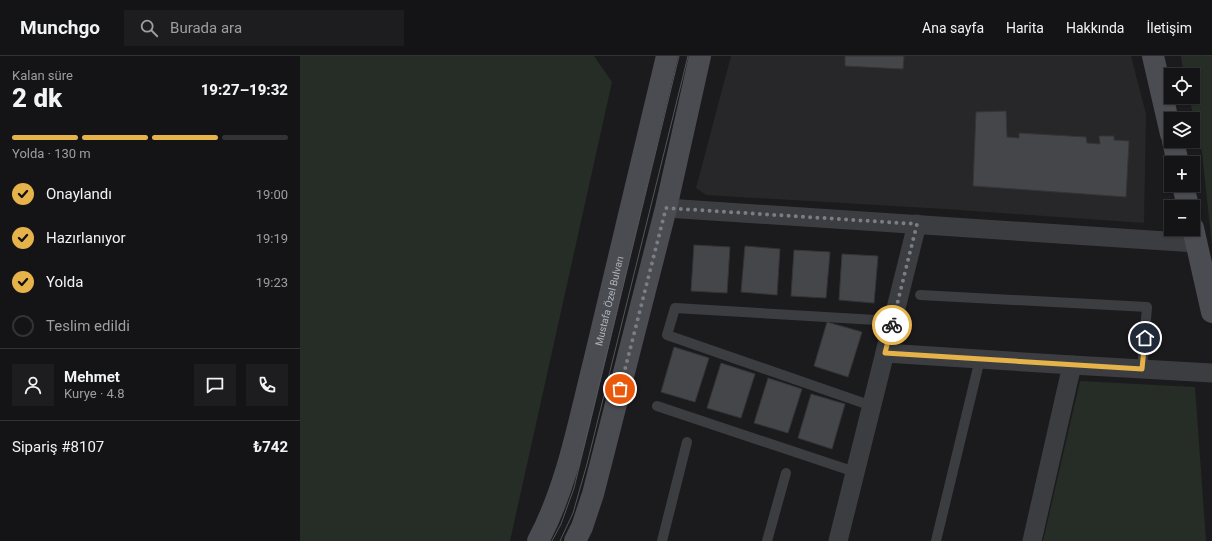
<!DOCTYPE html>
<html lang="tr">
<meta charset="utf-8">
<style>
:root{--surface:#141416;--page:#1d1d1f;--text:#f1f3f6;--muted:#9d9ea1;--line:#333335;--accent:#e5b34a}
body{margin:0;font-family:Roboto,sans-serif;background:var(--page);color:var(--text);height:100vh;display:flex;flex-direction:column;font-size:15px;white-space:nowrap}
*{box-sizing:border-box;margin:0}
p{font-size:13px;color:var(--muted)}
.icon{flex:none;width:22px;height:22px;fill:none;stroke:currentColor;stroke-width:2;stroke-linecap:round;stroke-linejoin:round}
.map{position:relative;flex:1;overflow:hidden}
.panel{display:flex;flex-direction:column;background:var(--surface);width:300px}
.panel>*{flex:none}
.fabs{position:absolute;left:864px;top:12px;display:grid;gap:8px}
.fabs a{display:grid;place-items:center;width:36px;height:36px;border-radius:0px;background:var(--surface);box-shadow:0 1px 3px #0004,0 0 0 1px var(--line);font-size:20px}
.pin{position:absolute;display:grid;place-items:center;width:34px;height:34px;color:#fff;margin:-17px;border:2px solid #fff;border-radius:50%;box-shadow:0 1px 4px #0007}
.courier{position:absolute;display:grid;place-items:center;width:40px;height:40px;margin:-20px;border:3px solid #e5b34a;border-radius:50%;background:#fff;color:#222;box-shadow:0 1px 5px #0007}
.summary em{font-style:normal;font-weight:800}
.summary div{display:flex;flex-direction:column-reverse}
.summary{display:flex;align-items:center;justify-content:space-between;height:68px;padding:0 12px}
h1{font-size:26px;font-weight:800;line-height:30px}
.bar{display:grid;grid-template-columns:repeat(4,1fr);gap:6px 4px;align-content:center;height:48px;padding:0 12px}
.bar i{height:5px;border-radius:3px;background:var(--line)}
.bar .on{background:var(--accent)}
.bar p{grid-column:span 4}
.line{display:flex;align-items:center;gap:10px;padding:0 12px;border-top:1px solid var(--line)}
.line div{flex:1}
.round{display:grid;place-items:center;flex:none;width:42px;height:42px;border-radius:0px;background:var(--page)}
ol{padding:0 12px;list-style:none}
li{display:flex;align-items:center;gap:12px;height:44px}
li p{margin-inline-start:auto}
li .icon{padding:4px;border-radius:50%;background:var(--accent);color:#111;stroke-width:4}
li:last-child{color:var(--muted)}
li i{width:22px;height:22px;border:2px solid var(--line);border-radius:50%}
header{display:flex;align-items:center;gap:24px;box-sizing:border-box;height:56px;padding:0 20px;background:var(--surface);border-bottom:1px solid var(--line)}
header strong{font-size:19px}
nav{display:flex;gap:22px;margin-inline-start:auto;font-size:14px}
.search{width:280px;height:36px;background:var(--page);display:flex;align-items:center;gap:10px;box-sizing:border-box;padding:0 14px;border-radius:0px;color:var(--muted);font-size:15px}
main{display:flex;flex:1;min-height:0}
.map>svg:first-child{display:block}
</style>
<header>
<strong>Munchgo</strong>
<div class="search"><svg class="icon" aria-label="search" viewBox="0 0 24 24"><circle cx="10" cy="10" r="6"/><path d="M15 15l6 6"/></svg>Burada ara</div>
<nav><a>Ana sayfa</a><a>Harita</a><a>Hakkında</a><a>İletişim</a></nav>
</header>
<main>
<section class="panel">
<div class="summary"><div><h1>2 dk</h1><p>Kalan süre</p></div><em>19:27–19:32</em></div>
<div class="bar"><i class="on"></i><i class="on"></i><i class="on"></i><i></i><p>Yolda · 130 m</p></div>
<ol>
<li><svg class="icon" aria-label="check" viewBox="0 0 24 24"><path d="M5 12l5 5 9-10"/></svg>Onaylandı<p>19:00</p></li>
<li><svg class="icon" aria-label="check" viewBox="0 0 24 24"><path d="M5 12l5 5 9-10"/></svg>Hazırlanıyor<p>19:19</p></li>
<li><svg class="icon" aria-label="check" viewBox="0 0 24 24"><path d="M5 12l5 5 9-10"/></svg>Yolda<p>19:23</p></li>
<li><i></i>Teslim edildi</li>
</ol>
<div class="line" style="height:72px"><a class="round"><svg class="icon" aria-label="person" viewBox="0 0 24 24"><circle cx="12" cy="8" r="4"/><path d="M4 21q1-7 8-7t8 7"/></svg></a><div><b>Mehmet</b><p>Kurye · 4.8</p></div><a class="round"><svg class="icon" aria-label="chat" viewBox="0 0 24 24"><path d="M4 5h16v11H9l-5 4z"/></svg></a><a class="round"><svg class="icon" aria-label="phone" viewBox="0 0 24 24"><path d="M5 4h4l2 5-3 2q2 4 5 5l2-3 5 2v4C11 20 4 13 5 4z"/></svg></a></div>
<div class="line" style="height:52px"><div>Sipariş #8107</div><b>₺742</b></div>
</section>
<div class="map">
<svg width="912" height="485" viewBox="0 0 912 485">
<rect width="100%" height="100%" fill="#1b1b1d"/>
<path fill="#27272a" d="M431,0H831L846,58L844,167L645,153L406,139L396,132Z"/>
<g fill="#252d26">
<path d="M0,0H294L312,26L210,485H0Z"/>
<path d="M881,0H912V190L902,96L889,41H893V19H884Z"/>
<path d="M780,325L895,331L906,485H743Z"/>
</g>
<g fill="#45464a" stroke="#353538">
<path d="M545,0H604L603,13L545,10Z"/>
<path d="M706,55L707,81L719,82V77L786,81L787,87L800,88L799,80H814V84L829,85L826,141L673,130L676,56Z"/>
<path d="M394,189L430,191L427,237L391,235Z"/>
<path d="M445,190L480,193L477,239L441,236Z"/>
<path d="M494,194L530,196L526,242L491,240Z"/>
<path d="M542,198L578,200L574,247L539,244Z"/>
<path d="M527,266L562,276L548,321L514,310Z"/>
<path d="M374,291L409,302L395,346L361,336Z"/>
<path d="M421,307L455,318L441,362L407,352Z"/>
<path d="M468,322L502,333L488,377L454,367Z"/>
<path d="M511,338L545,348L532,393L498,382Z"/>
</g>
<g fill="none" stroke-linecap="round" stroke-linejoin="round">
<g stroke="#3c3d41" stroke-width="10">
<path d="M620,239L847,251L842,313"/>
<path d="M357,350L555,416"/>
<path d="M572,350L367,279L375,252L593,265"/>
<path d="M362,485L387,386"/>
<path d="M467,485L486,417"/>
<path d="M636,485L680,303"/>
</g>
<g stroke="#3c3d41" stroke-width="19">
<path d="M366,152L896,187"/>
<path d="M585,297L772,309L732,485"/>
<path d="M772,309L912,317"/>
<path d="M538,485L617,168"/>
</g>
<g stroke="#4a4c51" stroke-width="22">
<path d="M853,0L871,78"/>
<path d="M873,85L878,107"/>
<path d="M883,129L888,151"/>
<path d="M893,172L912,256"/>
<path id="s1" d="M238,485C267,431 279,365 294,306C319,204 343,102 367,0"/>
<path d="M275,485L282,471L293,438L366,152L400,0"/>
</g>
<g stroke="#53555a" stroke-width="1">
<path d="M252,485L261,468L274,432L379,0"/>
<path d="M260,485L273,457L287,408L388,0"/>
</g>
</g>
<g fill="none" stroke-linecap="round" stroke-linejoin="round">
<path stroke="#7b7d84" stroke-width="4" stroke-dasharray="0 7.2" d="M320,333L366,152L617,168L592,269"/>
<path stroke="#e5b34a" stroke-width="5" d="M592,269L585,297L842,313L845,282"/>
</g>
<g text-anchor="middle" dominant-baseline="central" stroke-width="3" stroke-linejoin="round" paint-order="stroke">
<g font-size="10" fill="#aeb2bb" stroke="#161618">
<text stroke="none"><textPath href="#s1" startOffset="251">Mustafa Özel Bulvarı</textPath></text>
</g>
</g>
</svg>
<div class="fabs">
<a><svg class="icon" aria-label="locate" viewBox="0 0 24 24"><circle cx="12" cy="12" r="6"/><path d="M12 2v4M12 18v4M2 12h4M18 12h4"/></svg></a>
<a><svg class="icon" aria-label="layers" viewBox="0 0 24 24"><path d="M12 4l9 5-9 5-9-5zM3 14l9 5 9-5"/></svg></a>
<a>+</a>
<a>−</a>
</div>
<div class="pin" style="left:320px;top:333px;background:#ea580c"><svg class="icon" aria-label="bag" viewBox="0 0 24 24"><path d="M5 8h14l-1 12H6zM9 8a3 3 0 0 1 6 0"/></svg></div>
<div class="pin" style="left:845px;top:282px;background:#1f2937"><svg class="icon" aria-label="home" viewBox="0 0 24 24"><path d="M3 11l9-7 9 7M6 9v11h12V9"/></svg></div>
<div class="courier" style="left:592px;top:269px"><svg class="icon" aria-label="bike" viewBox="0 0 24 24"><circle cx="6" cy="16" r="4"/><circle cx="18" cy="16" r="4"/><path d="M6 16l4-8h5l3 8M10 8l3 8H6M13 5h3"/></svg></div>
</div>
</main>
